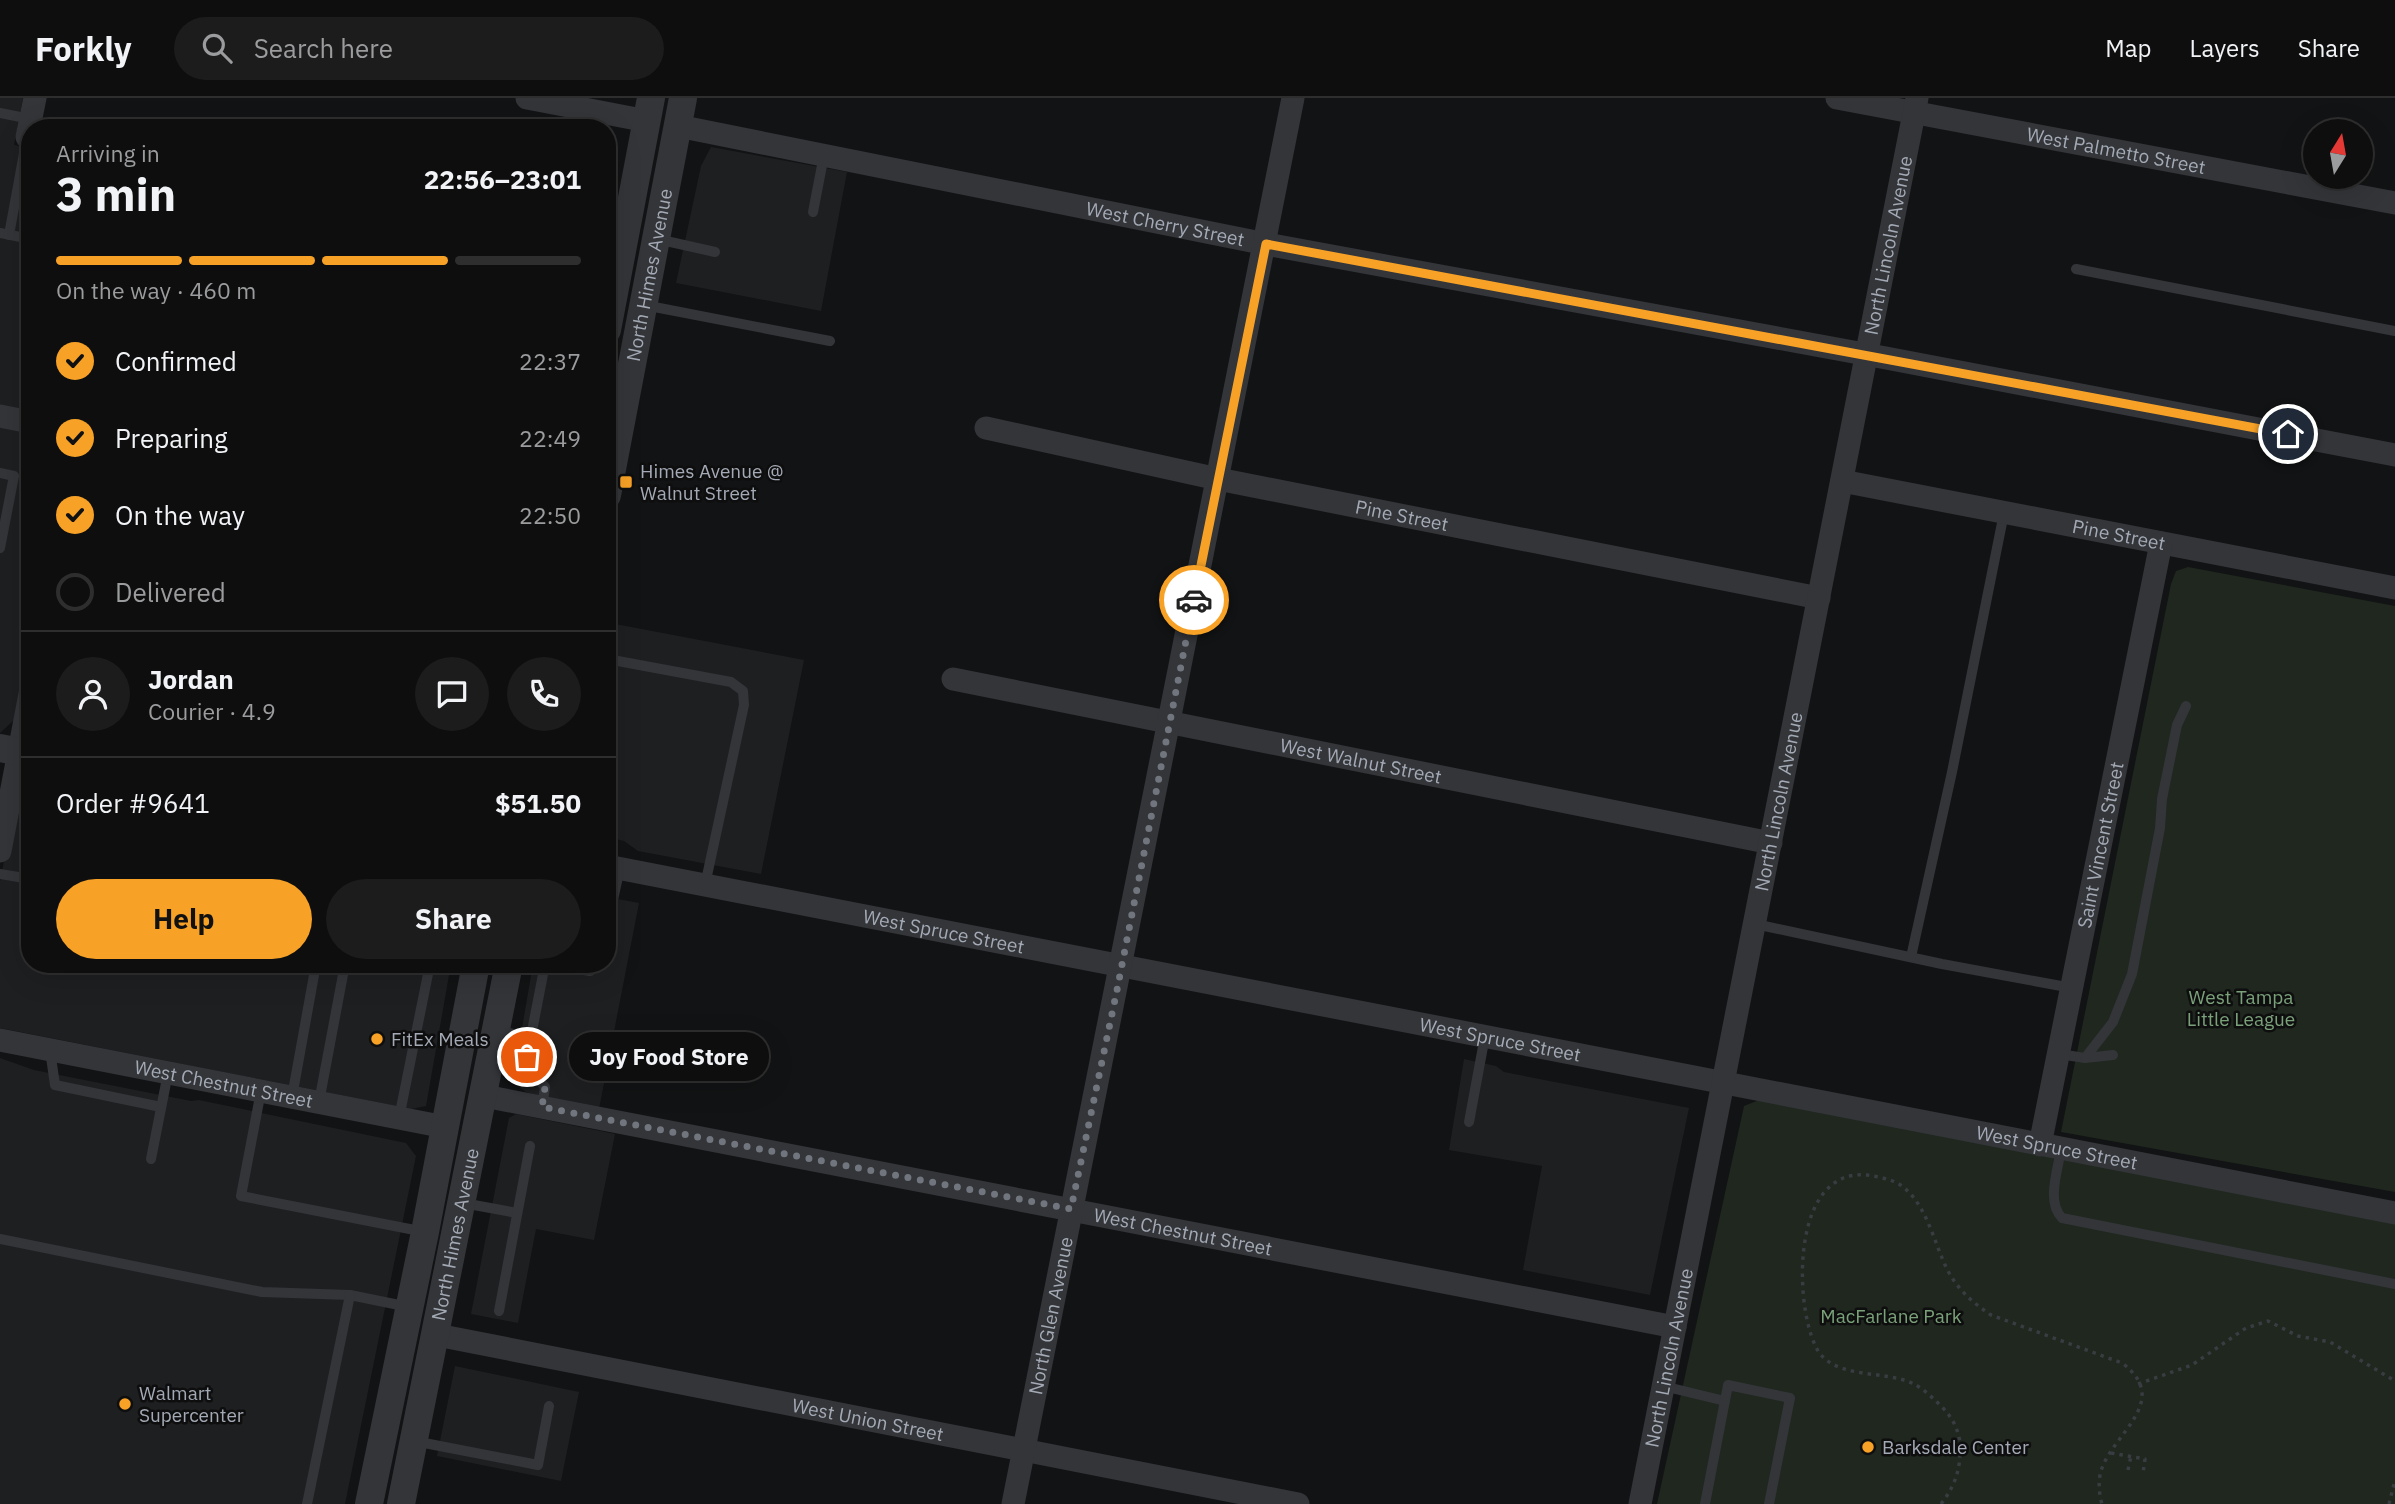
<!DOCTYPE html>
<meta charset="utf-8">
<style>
:root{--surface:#0e0e0f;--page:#1c1c1d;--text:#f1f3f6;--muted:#9b9c9e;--line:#2e2e2f;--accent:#f7a227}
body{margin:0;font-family:"IBM Plex Sans",sans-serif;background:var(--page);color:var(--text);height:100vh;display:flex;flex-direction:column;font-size:26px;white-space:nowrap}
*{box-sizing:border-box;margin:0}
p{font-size:23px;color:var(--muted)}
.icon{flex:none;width:38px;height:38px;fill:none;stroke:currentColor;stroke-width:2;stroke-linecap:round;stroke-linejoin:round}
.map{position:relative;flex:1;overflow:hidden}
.side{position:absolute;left:21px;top:21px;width:595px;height:854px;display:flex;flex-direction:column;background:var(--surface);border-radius:28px;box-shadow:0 7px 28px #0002,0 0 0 2px var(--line)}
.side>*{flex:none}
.needle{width:46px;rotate:11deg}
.buttons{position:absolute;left:2303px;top:21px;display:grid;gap:14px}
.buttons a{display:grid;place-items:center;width:70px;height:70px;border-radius:50%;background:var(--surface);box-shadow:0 7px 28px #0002,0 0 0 2px var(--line);font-size:35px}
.pin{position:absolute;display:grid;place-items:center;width:60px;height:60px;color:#fff;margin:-30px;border:4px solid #fff;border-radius:50%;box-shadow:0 2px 7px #0007}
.courier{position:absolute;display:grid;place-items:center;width:70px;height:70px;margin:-35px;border:5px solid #f7a227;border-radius:50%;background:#fff;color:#222;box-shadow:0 2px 9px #0007}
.bubble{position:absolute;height:49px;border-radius:24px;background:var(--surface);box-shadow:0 7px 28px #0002,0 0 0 2px var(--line);font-size:23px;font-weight:700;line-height:49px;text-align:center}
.overview em{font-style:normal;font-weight:700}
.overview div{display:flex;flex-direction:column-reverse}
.overview{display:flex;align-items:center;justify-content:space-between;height:119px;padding:0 35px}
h1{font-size:46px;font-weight:700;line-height:52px}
.bar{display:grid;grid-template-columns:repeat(4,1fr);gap:10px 7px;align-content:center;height:84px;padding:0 35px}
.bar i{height:9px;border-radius:5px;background:var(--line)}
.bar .on{background:var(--accent)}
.bar p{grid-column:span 4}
.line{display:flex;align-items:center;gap:18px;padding:0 35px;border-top:2px solid var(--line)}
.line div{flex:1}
.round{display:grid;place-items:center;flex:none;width:74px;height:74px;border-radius:37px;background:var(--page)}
ol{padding:0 35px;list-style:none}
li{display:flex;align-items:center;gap:21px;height:77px}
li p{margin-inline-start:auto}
li .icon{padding:7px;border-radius:50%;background:var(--accent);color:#111;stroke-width:4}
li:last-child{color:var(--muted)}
li i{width:38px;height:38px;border:4px solid var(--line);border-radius:50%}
.primary-button{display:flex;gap:14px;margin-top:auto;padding:14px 35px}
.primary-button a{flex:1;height:80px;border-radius:42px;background:var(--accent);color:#111;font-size:28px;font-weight:700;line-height:80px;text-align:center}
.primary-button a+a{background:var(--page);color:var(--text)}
header{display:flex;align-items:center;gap:42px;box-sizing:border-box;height:98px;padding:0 35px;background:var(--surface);border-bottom:2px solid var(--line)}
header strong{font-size:33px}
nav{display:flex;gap:38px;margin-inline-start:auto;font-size:24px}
.search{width:490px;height:63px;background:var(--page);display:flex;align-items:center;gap:18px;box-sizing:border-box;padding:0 24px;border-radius:38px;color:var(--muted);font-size:26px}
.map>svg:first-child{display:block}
</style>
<header>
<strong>Forkly</strong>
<div class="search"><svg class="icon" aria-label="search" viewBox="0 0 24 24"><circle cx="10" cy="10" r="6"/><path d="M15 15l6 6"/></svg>Search here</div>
<nav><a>Map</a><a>Layers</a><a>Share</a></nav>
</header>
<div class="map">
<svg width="2395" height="1406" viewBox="0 0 2395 1406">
<rect width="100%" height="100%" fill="#121314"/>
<g fill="#1e1f21">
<path d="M0,0H23L14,47L30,50V314L0,308Z"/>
<path d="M711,49L847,74L821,213L676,185L701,68Z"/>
<path d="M0,327L30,333V544L14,622L0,635Z"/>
<path d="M610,525L804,562L761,776L638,753L624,743L607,739V538Z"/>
<path d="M24,675L30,676V866H451L426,1008L411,1011L0,930V783L21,679Z"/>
<path d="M607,799L639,805L599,1011L550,1001L526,994L514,985V977L533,866H607Z"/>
<path d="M0,960L34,972L191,1003L199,1002L406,1045L416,1058L345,1406H0Z"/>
<path d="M1464,961L1496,968L1504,974L1689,1010L1650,1197L1523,1172L1542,1068L1449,1052Z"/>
<path d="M516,1016L615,1036L594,1142L536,1131L518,1225L471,1216L509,1020Z"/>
<path d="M455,1268L579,1294L561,1383L437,1358Z"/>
</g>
<g fill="#1f271f">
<path d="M2188,469L2395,508V1094L2061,1034L2171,486L2176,473Z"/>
<path d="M1759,1002L2395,1126V1406H1657L1744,1008Z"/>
</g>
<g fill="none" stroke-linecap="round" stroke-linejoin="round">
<g stroke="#393c40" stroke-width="3.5" stroke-dasharray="3.5 5" stroke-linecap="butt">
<path d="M2138,1286L2192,1267L2246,1230L2268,1223L2298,1238L2330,1244L2395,1283"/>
<path d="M2111,1355L2145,1361L2143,1375"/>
<path d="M2128,1372L2131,1358"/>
<path d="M1941,1406C1955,1388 1961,1371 1960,1347C1959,1332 1953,1321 1943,1310C1934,1301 1925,1292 1914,1286C1885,1271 1830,1283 1815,1247C1794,1202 1792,1070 1867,1077C1879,1079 1892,1081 1902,1088C1927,1107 1934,1145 1947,1171C1957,1191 1973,1205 1991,1217L2122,1265C2173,1303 2112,1336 2101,1373C2098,1383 2099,1396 2102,1406"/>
<path d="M2389,1406L2395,1382"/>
</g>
<g stroke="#333539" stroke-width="10">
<path d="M0,15L30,21"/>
<path d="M813,114L824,57"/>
<path d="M0,135L30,141"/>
<path d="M9,137L27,39"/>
<path d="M657,141L715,154"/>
<path d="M2076,171L2395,233"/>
<path d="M644,207L830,243"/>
<path d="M0,375L14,378L0,450"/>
<path d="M607,561L731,584L743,593L744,607L705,787"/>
<path d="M0,776L30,781"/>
<path d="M1755,826L1942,866L2072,890"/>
<path d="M607,829L620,770"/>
<path d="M1911,859L1952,674L2004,415"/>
<path d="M548,866L590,873L594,866"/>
<path d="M497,932L531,940"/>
<path d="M50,952L55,987L161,1009"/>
<path d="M2059,956L2085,960L2113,957"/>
<path d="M2085,960L2113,924L2132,876L2160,730L2162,701L2177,627L2186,608"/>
<path d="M261,993L241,1098L425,1134"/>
<path d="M292,999L316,866"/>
<path d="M319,1004L345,866"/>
<path d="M542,1009L545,989L533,975L527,959L545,866"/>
<path d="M399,1020L430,866"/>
<path d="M1469,1024L1485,938"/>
<path d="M2061,1051C2058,1072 2046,1104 2062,1120L2395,1186"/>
<path d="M151,1061L168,975"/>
<path d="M463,1105L517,1115"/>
<path d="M0,1141L262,1194L350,1197L409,1209"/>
<path d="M499,1213L530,1048"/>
<path d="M1663,1288L1725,1303"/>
<path d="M414,1343L538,1367L549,1308"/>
<path d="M307,1406L350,1197"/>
<path d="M1705,1406L1728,1287L1790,1300L1769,1406"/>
</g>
<g stroke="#333539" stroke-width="23">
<path d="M527,0L647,23"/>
<path id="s1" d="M1837,0L2395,105"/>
<path id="s2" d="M678,28L1266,146L1886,260L2395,357"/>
<path d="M30,39H27L35,0"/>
<path d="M0,318L30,324"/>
<path id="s3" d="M986,330L1218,381L1819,500"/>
<path id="s4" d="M1842,383L2395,490"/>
<path id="s5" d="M953,581L1771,745"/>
<path d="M0,753L30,596"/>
<path id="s6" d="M607,768L2395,1115"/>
<path id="s7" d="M0,942L445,1029"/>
<path id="s8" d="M484,998L1675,1229"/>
<path id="s9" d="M2040,1047L2161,445"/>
<path id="s10" d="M437,1237L1298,1406"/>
<path id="s11" d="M1013,1406L1293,0"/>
<path id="s12" d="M1640,1406L1917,0"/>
</g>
<g stroke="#333539" stroke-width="28">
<path d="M607,232L651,0"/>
<path id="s13" d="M607,397L683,0"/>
<path d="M0,650L30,656"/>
<path d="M369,1406L425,1134L476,866"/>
<path id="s14" d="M401,1406L509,866"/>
</g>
</g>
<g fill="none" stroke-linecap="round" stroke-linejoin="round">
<path stroke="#71757d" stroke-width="7" stroke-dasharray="0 12.6" d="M527,959L533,975L545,989L542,1009L1071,1111L1117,892L1194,502"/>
<path stroke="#f7a227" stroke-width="9" d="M1194,502L1266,146L2288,336"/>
</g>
<g fill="#f7a227" stroke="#0e0e0f" stroke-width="2.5">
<rect x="619" y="377" width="14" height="14" rx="3.5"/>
<circle cx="377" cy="941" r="7"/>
<circle cx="125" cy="1306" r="7"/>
<circle cx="1868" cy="1349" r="7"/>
</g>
<g text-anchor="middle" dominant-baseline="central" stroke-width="5" stroke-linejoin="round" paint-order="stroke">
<g font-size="19" fill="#a4aab5" stroke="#0e0e0f">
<text stroke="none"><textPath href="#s1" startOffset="284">West Palmetto Street</textPath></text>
<text stroke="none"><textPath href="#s2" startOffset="497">West Cherry Street</textPath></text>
<text stroke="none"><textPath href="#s12" startOffset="1283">North Lincoln Avenue</textPath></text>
<text stroke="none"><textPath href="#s13" startOffset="224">North Himes Avenue</textPath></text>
<text stroke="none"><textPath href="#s3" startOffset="425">Pine Street</textPath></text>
<text stroke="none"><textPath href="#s4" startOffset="282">Pine Street</textPath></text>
<text stroke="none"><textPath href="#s5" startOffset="416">West Walnut Street</textPath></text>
<text stroke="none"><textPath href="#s12" startOffset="716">North Lincoln Avenue</textPath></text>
<text stroke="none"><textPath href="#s9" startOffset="306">Saint Vincent Street</textPath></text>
<text stroke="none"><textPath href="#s6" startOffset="343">West Spruce Street</textPath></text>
<text stroke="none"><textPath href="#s6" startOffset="910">West Spruce Street</textPath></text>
<text stroke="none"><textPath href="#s7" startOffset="228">West Chestnut Street</textPath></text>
<text stroke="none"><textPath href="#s6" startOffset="1477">West Spruce Street</textPath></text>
<text stroke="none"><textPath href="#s8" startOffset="712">West Chestnut Street</textPath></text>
<text stroke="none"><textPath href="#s14" startOffset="275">North Himes Avenue</textPath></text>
<text stroke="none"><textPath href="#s11" startOffset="192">North Glen Avenue</textPath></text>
<text stroke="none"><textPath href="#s12" startOffset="149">North Lincoln Avenue</textPath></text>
<text stroke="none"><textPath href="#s10" startOffset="439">West Union Street</textPath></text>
</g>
<g font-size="19" fill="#a4aab5" stroke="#0e0e0f" text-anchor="start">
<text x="640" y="373">Himes Avenue @<tspan x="640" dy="22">Walnut Street</tspan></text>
<text x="391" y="941">FitEx Meals</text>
<text x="139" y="1295">Walmart<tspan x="139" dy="22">Supercenter</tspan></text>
<text x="1882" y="1349">Barksdale Center</text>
</g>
<g font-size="19" fill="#7aa17a" stroke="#0e0e0f">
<text x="2241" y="899">West Tampa<tspan x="2241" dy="22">Little League</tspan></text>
<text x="1891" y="1218">MacFarlane Park</text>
</g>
</g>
</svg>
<div class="buttons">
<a><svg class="needle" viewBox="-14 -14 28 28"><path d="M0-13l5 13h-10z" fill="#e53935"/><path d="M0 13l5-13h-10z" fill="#9b9c9e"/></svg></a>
</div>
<div class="pin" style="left:527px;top:959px;background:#ea580c"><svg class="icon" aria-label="bag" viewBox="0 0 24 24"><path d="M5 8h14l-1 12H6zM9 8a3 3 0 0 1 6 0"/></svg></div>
<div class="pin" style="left:2288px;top:336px;background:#1f2937"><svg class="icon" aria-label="home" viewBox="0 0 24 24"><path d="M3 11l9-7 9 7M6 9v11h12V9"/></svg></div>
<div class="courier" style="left:1194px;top:502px"><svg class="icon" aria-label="car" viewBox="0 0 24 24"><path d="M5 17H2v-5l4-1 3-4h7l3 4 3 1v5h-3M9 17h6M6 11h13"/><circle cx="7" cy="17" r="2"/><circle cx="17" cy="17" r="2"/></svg></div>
<div class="bubble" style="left:569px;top:934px;width:200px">Joy Food Store</div>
<section class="side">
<div class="overview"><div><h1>3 min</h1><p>Arriving in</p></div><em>22:56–23:01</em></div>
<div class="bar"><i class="on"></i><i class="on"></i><i class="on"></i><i></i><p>On the way · 460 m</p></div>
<ol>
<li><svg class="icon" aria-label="check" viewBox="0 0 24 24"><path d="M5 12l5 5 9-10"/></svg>Confirmed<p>22:37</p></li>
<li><svg class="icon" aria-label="check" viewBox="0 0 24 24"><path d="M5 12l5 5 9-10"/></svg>Preparing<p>22:49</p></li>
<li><svg class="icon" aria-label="check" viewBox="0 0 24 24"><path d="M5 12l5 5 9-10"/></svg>On the way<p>22:50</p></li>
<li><i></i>Delivered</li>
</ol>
<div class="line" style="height:126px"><a class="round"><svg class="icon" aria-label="person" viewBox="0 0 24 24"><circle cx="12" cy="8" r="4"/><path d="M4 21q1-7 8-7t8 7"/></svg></a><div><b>Jordan</b><p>Courier · 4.9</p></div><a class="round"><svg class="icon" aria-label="chat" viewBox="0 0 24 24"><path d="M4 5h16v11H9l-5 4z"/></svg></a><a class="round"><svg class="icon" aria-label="phone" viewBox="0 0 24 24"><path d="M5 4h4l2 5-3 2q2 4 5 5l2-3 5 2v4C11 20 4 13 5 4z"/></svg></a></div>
<div class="line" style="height:91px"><div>Order #9641</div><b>$51.50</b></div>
<div class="primary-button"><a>Help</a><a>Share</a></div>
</section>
</div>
